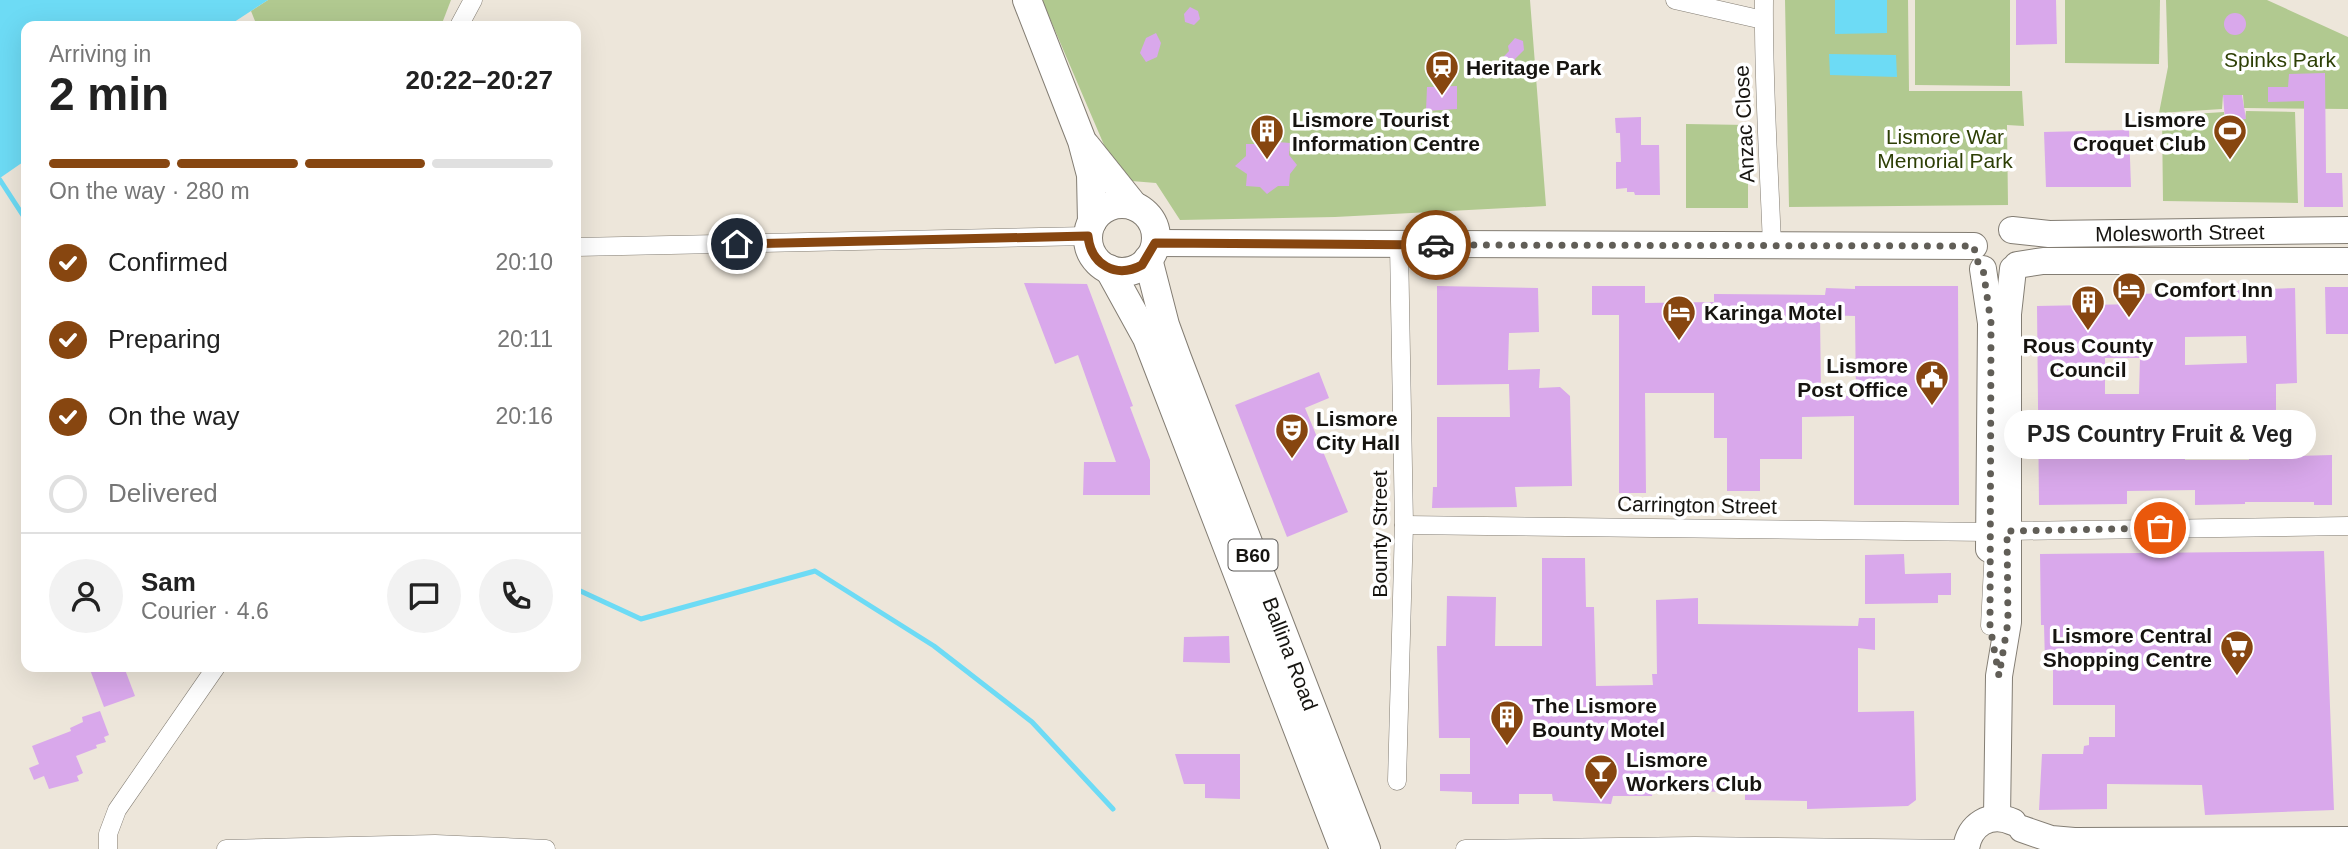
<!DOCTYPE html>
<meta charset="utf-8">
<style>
:root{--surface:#fff;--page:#f2f2f2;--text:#222;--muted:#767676;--line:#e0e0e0;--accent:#874610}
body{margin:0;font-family:Arial,sans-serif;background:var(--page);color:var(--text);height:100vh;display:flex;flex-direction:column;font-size:26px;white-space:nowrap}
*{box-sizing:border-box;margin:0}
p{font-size:23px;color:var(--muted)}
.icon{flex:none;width:38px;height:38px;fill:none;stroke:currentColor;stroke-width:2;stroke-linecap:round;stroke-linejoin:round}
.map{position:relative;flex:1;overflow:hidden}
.side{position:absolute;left:21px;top:21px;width:560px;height:651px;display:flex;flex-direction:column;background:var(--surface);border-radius:14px;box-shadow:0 7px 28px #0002}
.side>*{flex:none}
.pin{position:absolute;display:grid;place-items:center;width:60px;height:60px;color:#fff;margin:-30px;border:4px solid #fff;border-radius:50%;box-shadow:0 2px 7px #0007}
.courier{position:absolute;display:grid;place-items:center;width:70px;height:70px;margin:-35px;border:5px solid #874610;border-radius:50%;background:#fff;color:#222;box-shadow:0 2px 9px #0007}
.bubble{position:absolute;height:49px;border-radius:24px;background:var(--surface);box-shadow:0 7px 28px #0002;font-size:23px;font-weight:700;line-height:49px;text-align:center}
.head em{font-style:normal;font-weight:700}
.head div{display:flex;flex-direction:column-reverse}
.head{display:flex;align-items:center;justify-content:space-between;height:119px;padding:0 28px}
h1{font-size:46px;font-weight:700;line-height:52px}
.bar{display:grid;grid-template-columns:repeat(4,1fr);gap:10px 7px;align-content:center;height:84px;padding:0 28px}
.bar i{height:9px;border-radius:5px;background:var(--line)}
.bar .active{background:var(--accent)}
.bar p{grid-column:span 4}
.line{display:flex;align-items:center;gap:18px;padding:0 28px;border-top:2px solid var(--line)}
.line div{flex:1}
.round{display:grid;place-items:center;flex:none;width:74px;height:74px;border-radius:37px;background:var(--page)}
ol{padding:0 28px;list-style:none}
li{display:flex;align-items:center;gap:21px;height:77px}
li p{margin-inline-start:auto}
li .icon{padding:7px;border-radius:50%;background:var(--accent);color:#fff;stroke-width:4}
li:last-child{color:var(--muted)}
li i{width:38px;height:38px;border:4px solid var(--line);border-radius:50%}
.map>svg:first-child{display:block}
</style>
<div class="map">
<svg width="2348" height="849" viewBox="0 0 2348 849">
<rect width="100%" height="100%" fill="#ede6da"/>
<g fill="#b1c990">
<path d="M268,0H451L441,26H257L251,11Z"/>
<path d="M1042,0H1530L1546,206L1335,217L1180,220L1156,183L1119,180Z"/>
<path d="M1785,0H1908L1909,91H2022L2024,126L2007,125L2008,205L1789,207Z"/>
<path d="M1915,0H2010V86L1915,85Z"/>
<path d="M2065,0H2160L2159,64L2065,63Z"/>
<path d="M2166,0H2267L2348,37V109L2244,108L2243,95H2223L2222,109L2159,113L2168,67Z"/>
<path d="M2246,111L2295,112L2298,203L2163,201L2162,116L2224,112L2225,121L2245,119Z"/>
<path d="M1686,124L1748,125V208H1686Z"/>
</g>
<g fill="#6ddbf5">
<path d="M0,0H268L228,26H26V160L0,178Z"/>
<path d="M1835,0H1887V33L1835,34Z"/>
<path d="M1829,54L1896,55L1897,77L1830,75Z"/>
</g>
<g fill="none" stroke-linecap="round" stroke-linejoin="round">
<g stroke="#6ddbf5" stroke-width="5">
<path d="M0,180L26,220"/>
<path d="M576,589L641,619L815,571L934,646L1032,722L1113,809"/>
</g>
</g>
<g fill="#d9a8eb" fill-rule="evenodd">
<path d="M2016,0H2056L2057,44L2016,45Z"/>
<path d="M1190,7L1198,11L1200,19L1194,25L1185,22L1184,14Z"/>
<circle cx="2235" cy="24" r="11"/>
<path d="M1156,33L1161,43L1157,57L1146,62L1140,53L1146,38Z"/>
<path d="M1515,38L1523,41L1524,50L1515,59L1516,65L1504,76L1486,75L1509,51L1508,46Z"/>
<path d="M2325,73L2326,173H2342L2343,207H2304V101L2268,102V87H2288L2289,74Z"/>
<path d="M1457,86V109L1426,111L1427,87Z"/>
<path d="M2223,95H2242L2246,119L2225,121Z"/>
<path d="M1641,117V145H1659L1660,195H1635L1634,192H1627V188L1616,189V162H1621L1620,133H1616L1615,118Z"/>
<path d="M2129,130L2131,187H2046L2044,132Z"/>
<path d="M1269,133L1278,142L1290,143L1289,155L1297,165L1290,174L1289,186H1278L1267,194L1260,187L1246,186L1247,174L1235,166L1246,156V144H1260Z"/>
<path d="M1024,283L1087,284L1133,406L1130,407L1150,460V495H1083L1084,462H1116L1078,355L1055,364Z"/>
<path d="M1437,286L1538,288L1539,332L1509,333L1508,370L1540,369L1539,388L1560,387L1570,396L1572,486L1515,487L1517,507L1432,508L1433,487H1437V417H1510L1509,384L1437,385Z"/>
<path d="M1592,286H1645V303L1714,302V294L1825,295L1826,288L1855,289V286H1958L1959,505H1854V416L1802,417V459H1760V491H1727V438H1714V393H1645L1646,493H1619V315H1592ZM1820,315L1855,316L1856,396H1821Z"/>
<path d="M2325,287H2348V334H2326Z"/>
<path d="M2295,288L2297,383L2276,384V417H2297V456L2332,455V505H2314V502H2245V504L2195,505V490L2127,491V504L2039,505L2037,306L2139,304L2140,294ZM2246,336L2247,363L2185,365V337ZM2105,358H2140L2139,394H2105ZM2249,411V460H2185V412Z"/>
<path d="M1319,372L1329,398L1305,408L1348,512L1287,537L1235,405Z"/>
<path d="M2324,551L2334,810L2205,815L2202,785L2107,784V809L2039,810L2042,754H2083L2084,746L2089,745V737H2115V705H2053V662H2045L2044,625H2041L2040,554Z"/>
<path d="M1904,554L1905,574L1951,573V595H1938V603L1865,604V555Z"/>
<path d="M1542,558H1585L1586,607H1594L1596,686L1653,685L1652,674H1657L1656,600L1698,598V624L1858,626L1859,618H1875V650L1858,648V712L1914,711L1916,800L1908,806L1807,809V801L1745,800V792L1653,791L1652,796H1613L1611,804L1553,801L1552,794H1519V804H1472V792L1440,791V774H1470V738H1439L1437,646H1446L1447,596L1496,597L1495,646H1542Z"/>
<path d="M1229,636L1230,663L1183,662L1184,637Z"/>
<path d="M89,667H124L135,696L104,707Z"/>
<path d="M100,711L109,735L104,737L106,742L96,745L97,748L76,756L83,773L77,776L79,781L49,789L44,776L34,780L29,768L39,764L32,746L71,731L70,728L83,722L82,717Z"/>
<path d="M1175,754H1240V799L1205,798V784H1184Z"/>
</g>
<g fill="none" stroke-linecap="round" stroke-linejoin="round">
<g stroke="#837d73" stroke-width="19">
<g id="street">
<path d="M1675,0L1763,20"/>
<path d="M1764,0C1763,82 1769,164 1772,246"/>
<path d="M459,26L473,0"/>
<path d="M576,247L1088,236"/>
<path d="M1404,525L1989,532"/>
<path d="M1990,626L1994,547L1999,536L2007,531L2348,526"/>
<path d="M1397,781L1404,525L1399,245"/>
<path d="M108,849V834L117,810L216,667"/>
<path d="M226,849L435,844L546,849"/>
<path d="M1465,849L1695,846L1966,849"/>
</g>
</g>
<g stroke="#837d73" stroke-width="28">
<g id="secondary">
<path id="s1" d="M2012,230L2049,234L2348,230"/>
<path d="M1155,243L1974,246"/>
<path d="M2017,265L2043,261H2348"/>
<path d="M1983,269L1991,323L1989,549"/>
<path d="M1997,818L1999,676L2008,622V314L2013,269"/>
<path d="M2022,829L2051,839L2074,841L2348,840"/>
<path d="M1966,849C1969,825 1990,811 2013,822"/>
</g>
</g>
<g stroke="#837d73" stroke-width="30">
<g id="primary">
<path d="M1027,0L1082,141L1091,175L1092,222"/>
<path d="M1086,146L1134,206"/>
<circle cx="1122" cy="238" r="34"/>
<path id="s2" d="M1148,259L1165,325L1177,358L1366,849"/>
<path d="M1109,269L1147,338L1344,849"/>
</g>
</g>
<use href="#street" stroke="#fff" stroke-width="18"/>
<use href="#secondary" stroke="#fff" stroke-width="26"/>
<use href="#primary" stroke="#fff" stroke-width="28"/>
</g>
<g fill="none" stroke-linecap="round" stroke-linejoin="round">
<path stroke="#615e57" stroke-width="7" stroke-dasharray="0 12.6" d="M1436,245L1974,246L1976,259L1983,269L1991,323L1990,626L1999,676L2008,622L2007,531L2160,528"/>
<path stroke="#874610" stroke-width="9" d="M737,244L1088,236C1091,265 1116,279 1142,265L1155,243L1436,245"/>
</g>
<defs>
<g id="station-pin" transform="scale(1.75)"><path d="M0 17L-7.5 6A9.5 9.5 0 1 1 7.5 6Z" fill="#874610" stroke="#fff"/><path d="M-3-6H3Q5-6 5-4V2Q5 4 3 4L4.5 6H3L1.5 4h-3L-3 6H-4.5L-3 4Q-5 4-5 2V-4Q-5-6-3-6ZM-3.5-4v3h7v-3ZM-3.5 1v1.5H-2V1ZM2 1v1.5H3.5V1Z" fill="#fff"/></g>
<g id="building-pin" transform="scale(1.75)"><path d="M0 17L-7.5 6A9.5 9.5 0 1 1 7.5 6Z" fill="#874610" stroke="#fff"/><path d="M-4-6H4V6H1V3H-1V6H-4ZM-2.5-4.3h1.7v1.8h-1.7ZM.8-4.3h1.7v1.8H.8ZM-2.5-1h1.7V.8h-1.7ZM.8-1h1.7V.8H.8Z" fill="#fff"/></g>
<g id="stadium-pin" transform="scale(1.75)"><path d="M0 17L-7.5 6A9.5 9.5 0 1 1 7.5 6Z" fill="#874610" stroke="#fff"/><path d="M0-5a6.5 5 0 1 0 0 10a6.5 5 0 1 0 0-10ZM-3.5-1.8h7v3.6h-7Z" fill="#fff"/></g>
<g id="hotel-pin" transform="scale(1.75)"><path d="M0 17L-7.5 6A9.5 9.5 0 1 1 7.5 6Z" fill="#874610" stroke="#fff"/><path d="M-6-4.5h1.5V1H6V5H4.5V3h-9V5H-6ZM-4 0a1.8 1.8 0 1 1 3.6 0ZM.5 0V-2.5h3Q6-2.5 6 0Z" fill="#fff"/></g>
<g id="civic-pin" transform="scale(1.75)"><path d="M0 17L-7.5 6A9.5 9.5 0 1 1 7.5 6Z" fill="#874610" stroke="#fff"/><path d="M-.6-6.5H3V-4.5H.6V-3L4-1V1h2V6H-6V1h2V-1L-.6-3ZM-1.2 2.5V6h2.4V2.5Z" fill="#fff"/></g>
<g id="theatre-pin" transform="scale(1.75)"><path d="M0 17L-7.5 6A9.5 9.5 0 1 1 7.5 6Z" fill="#874610" stroke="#fff"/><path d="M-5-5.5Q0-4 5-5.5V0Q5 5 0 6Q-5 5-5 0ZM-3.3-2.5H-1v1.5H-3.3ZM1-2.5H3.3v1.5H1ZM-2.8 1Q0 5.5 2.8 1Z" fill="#fff"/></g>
<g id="supermarket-pin" transform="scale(1.75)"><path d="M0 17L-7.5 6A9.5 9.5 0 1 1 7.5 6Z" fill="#874610" stroke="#fff"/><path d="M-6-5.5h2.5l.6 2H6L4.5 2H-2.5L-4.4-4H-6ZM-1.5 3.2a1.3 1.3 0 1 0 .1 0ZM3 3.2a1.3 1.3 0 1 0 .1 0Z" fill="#fff"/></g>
<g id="bar-pin" transform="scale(1.75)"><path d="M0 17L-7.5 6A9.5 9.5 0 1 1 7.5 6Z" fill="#874610" stroke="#fff"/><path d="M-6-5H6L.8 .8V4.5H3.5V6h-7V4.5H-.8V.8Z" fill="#fff"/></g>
</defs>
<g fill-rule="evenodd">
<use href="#station-pin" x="1442" y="67"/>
<use href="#building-pin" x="1267" y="131"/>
<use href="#stadium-pin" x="2230" y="131"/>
<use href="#hotel-pin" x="2129" y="289"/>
<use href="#building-pin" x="2088" y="302"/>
<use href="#hotel-pin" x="1679" y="312"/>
<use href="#civic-pin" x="1932" y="377"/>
<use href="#theatre-pin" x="1292" y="430"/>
<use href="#supermarket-pin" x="2237" y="647"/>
<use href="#building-pin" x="1507" y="717"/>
<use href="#bar-pin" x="1601" y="771"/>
</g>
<g text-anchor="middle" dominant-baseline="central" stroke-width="7" stroke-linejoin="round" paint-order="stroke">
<rect fill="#fff" stroke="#5c5a58" stroke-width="2" x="1228.5" y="539.5" width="49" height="31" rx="5"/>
<g font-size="19" font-weight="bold" fill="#161410">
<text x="1253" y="555">B60</text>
</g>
<g font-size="21" fill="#2d3f05" stroke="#fff">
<text x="2280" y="59">Spinks Park</text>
<text x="1945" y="136">Lismore War<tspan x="1945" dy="24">Memorial Park</tspan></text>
</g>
<g font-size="21" font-weight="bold" fill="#161410" stroke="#fff" text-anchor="start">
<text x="1466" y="67">Heritage Park</text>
<text x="1292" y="119">Lismore Tourist<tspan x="1292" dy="24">Information Centre</tspan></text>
<text x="2206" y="119" text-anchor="end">Lismore<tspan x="2206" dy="24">Croquet Club</tspan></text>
<text x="2154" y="289">Comfort Inn</text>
<text x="1704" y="312">Karinga Motel</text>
<text x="2088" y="345" text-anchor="middle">Rous County<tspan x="2088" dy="24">Council</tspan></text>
<text x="1908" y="365" text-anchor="end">Lismore<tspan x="1908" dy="24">Post Office</tspan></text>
<text x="1316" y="418">Lismore<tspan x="1316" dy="24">City Hall</tspan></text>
<text x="2212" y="635" text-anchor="end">Lismore Central<tspan x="2212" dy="24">Shopping Centre</tspan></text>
<text x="1532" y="705">The Lismore<tspan x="1532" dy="24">Bounty Motel</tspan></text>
<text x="1626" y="759">Lismore<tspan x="1626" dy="24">Workers Club</tspan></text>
</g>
<g font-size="21" fill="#161410" stroke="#fff">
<text transform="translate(1744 124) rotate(-93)">Anzac Close</text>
<text stroke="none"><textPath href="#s1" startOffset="168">Molesworth Street</textPath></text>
<text transform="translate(1697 505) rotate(1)">Carrington Street</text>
<text transform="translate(1379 534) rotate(-90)">Bounty Street</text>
<text stroke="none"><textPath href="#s2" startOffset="420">Ballina Road</textPath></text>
</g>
</g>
</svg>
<div class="pin" style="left:2160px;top:528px;background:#ea580c"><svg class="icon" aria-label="bag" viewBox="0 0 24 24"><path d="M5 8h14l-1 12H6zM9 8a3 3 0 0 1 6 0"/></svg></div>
<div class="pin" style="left:737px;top:244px;background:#1f2937"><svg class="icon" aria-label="home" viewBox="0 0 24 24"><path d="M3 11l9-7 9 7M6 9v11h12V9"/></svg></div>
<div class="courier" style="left:1436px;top:245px"><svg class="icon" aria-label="car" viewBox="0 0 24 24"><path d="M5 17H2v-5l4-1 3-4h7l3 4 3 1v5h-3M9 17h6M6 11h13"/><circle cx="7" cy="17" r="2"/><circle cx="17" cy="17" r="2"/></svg></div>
<div class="bubble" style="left:2004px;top:410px;width:312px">PJS Country Fruit &amp; Veg</div>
<section class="side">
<div class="head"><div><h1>2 min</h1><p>Arriving in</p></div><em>20:22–20:27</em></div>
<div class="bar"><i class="active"></i><i class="active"></i><i class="active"></i><i></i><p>On the way · 280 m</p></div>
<ol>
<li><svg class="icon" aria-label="check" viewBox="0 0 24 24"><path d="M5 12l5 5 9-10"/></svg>Confirmed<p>20:10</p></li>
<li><svg class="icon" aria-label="check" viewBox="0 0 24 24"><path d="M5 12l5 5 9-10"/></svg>Preparing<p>20:11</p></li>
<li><svg class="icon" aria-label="check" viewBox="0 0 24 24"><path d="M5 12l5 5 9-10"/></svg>On the way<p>20:16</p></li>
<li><i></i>Delivered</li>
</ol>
<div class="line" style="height:126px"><a class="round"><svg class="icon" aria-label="person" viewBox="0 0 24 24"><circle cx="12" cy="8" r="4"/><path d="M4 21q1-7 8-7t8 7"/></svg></a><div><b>Sam</b><p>Courier · 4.6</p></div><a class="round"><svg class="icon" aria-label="chat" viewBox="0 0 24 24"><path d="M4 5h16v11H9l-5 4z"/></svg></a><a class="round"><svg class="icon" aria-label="phone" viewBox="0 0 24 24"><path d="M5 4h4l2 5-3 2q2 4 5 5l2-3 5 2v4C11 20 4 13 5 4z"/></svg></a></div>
</section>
</div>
